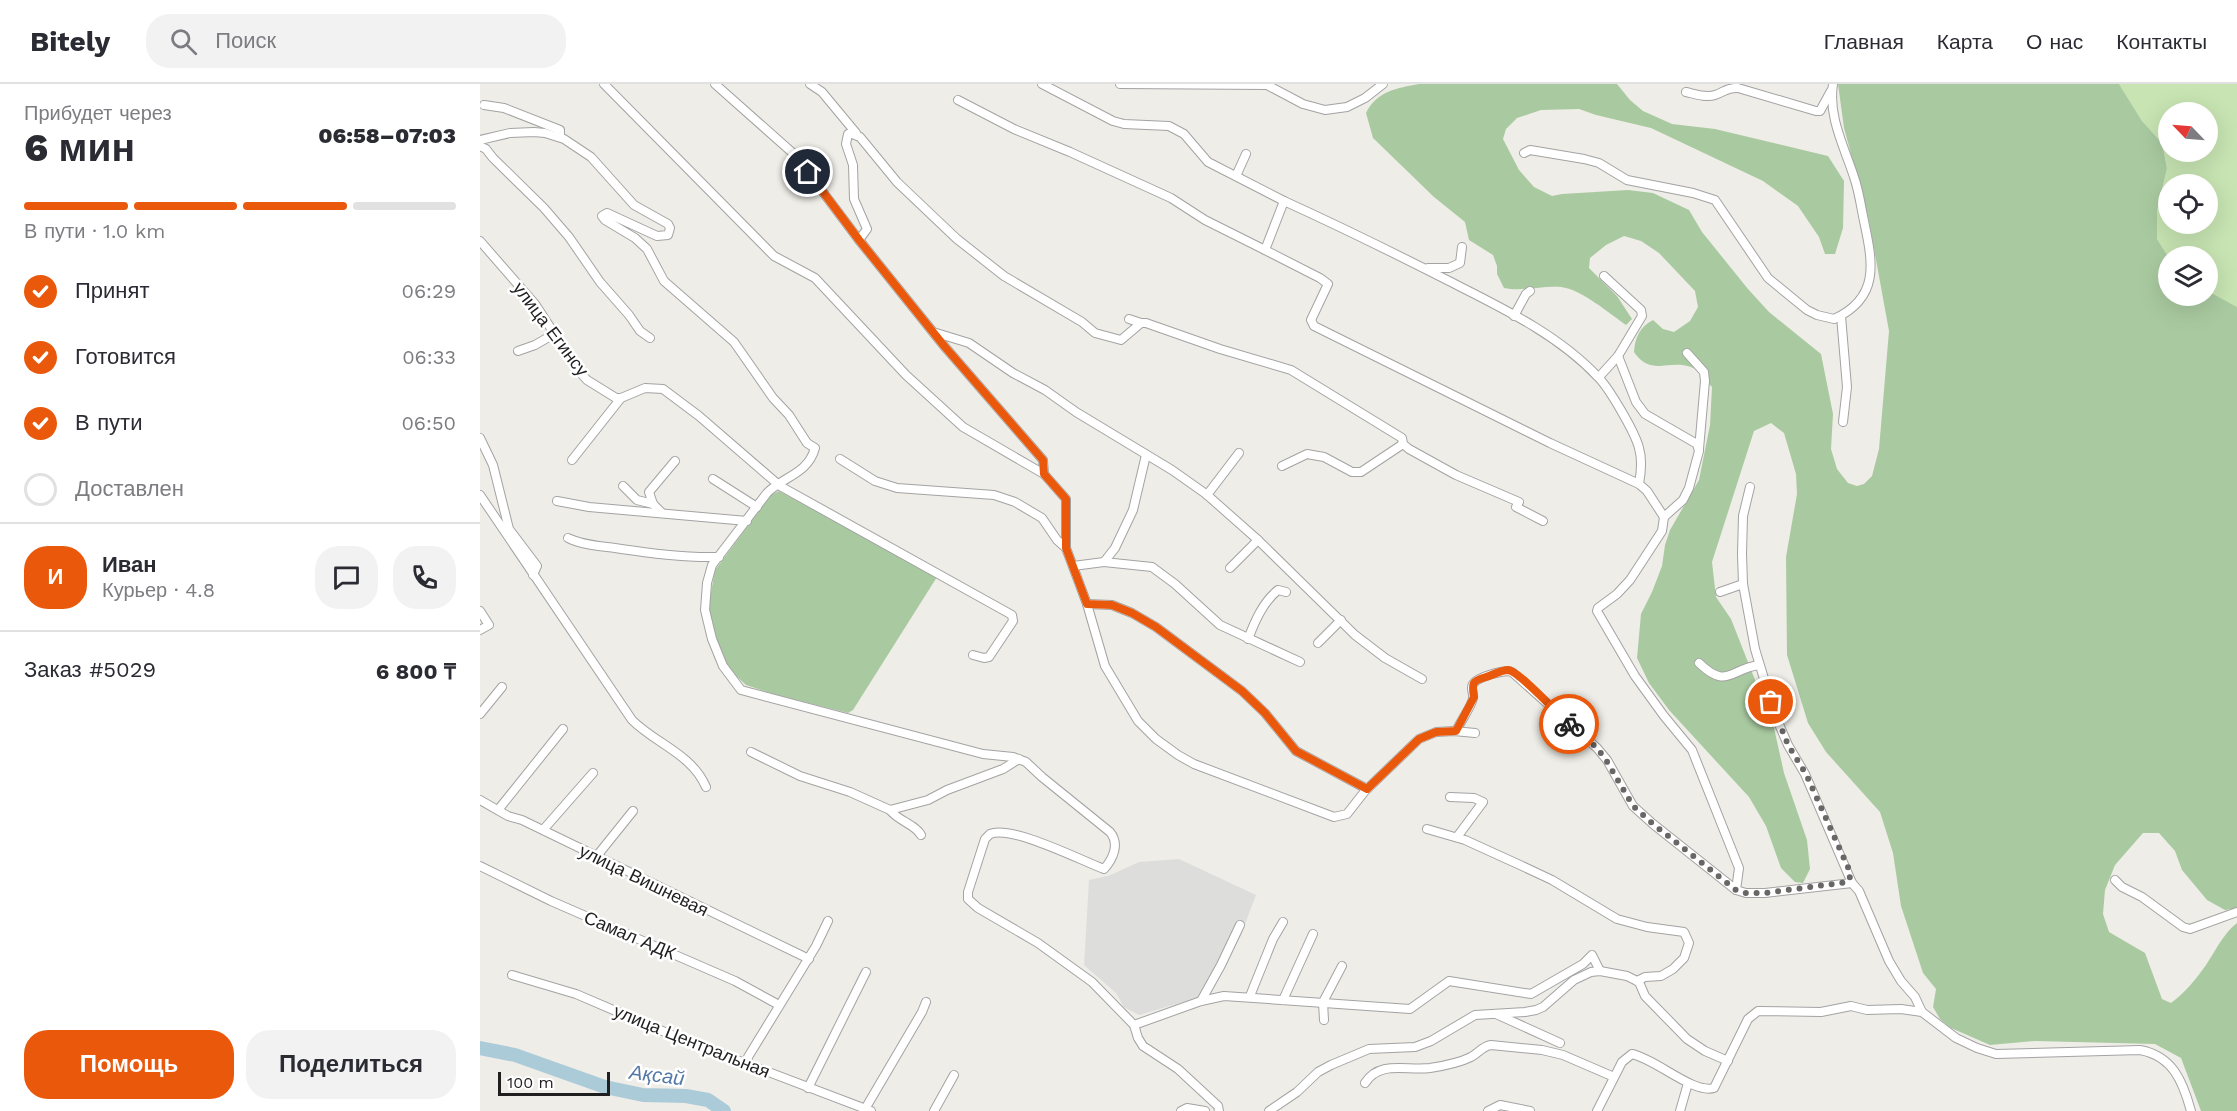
<!DOCTYPE html>
<html lang="ru">
<meta charset="utf-8">
<style>
:root{--surface:#fff;--page:#f2f2f3;--text:#2b2b33;--muted:#7c7c81;--line:#e1e1e2;--accent:#ea580c}
body{margin:0;font-family:"Work Sans",sans-serif;background:var(--page);color:var(--text);height:100vh;display:flex;flex-direction:column;font-size:22px;white-space:nowrap}
*{box-sizing:border-box;margin:0}
p{font-size:20px;color:var(--muted)}
.icon{flex:none;width:33px;height:33px;fill:none;stroke:currentColor;stroke-width:2;stroke-linecap:round;stroke-linejoin:round}
.map{position:relative;flex:1;overflow:hidden}
.panel{display:flex;flex-direction:column;background:var(--surface);width:480px}
.panel>*{flex:none}
.needle{width:39px;rotate:295deg}
.buttons{position:absolute;left:1678px;top:18px;display:grid;gap:12px}
.buttons a{display:grid;place-items:center;width:60px;height:60px;border-radius:50%;background:var(--surface);box-shadow:0 6px 24px #0002;font-size:30px}
.scale{position:absolute;left:18px;bottom:15px;width:112px;box-sizing:border-box;padding-left:6px;border:3px solid #1f1f1f;border-top:0;font-size:16px;line-height:21px;white-space:nowrap;color:#1f1f1f;-webkit-text-stroke:4px #fff;paint-order:stroke}
.pin{position:absolute;display:grid;place-items:center;width:51px;height:51px;color:#fff;margin:-26px;border:3px solid #fff;border-radius:50%;box-shadow:0 2px 6px #0007}
.courier{position:absolute;display:grid;place-items:center;width:60px;height:60px;margin:-30px;border:4px solid #ea580c;border-radius:50%;background:#fff;color:#222;box-shadow:0 2px 8px #0007}
.summary em{font-style:normal;font-weight:800}
.summary div{display:flex;flex-direction:column-reverse}
.summary{display:flex;align-items:center;justify-content:space-between;height:102px;padding:0 24px}
h1{font-size:39px;font-weight:800;line-height:45px}
.bar{display:grid;grid-template-columns:repeat(4,1fr);gap:9px 6px;align-content:center;height:72px;padding:0 24px}
.bar i{height:8px;border-radius:4px;background:var(--line)}
.bar .current{background:var(--accent)}
.bar p{grid-column:span 4}
.line{display:flex;align-items:center;gap:15px;padding:0 24px;border-top:2px solid var(--line)}
.line div{flex:1}
.round{display:grid;place-items:center;flex:none;width:63px;height:63px;border-radius:24px;background:var(--page)}
ol{padding:0 24px;list-style:none}
li{display:flex;align-items:center;gap:18px;height:66px}
li p{margin-inline-start:auto}
li .icon{padding:6px;border-radius:50%;background:var(--accent);color:#fff;stroke-width:4}
li:last-child{color:var(--muted)}
li i{width:33px;height:33px;border:3px solid var(--line);border-radius:50%}
.action{display:flex;gap:12px;margin-top:auto;padding:12px 24px}
.action a{flex:1;height:69px;border-radius:24px;background:var(--accent);color:#fff;font-size:24px;font-weight:800;line-height:69px;text-align:center}
.action a+a{background:var(--page);color:var(--text)}
header{display:flex;align-items:center;gap:36px;box-sizing:border-box;height:84px;padding:0 30px;background:var(--surface);border-bottom:2px solid var(--line)}
header strong{font-size:28px}
nav{display:flex;gap:33px;margin-inline-start:auto;font-size:21px}
.search{width:420px;height:54px;background:var(--page);display:flex;align-items:center;gap:15px;box-sizing:border-box;padding:0 21px;border-radius:24px;color:var(--muted);font-size:22px}
main{display:flex;flex:1;min-height:0}
.map>svg:first-child{display:block}
</style>
<header>
<strong>Bitely</strong>
<div class="search"><svg class="icon" aria-label="search" viewBox="0 0 24 24"><circle cx="10" cy="10" r="6"/><path d="M15 15l6 6"/></svg>Поиск</div>
<nav><a>Главная</a><a>Карта</a><a>О нас</a><a>Контакты</a></nav>
</header>
<main>
<section class="panel">
<div class="summary"><div><h1>6 мин</h1><p>Прибудет через</p></div><em>06:58–07:03</em></div>
<div class="bar"><i class="current"></i><i class="current"></i><i class="current"></i><i></i><p>В пути · 1.0 km</p></div>
<ol>
<li><svg class="icon" aria-label="check" viewBox="0 0 24 24"><path d="M5 12l5 5 9-10"/></svg>Принят<p>06:29</p></li>
<li><svg class="icon" aria-label="check" viewBox="0 0 24 24"><path d="M5 12l5 5 9-10"/></svg>Готовится<p>06:33</p></li>
<li><svg class="icon" aria-label="check" viewBox="0 0 24 24"><path d="M5 12l5 5 9-10"/></svg>В пути<p>06:50</p></li>
<li><i></i>Доставлен</li>
</ol>
<div class="line" style="height:108px"><b class="round" style="background:var(--accent);color:#fff">И</b><div><b>Иван</b><p>Курьер · 4.8</p></div><a class="round"><svg class="icon" aria-label="chat" viewBox="0 0 24 24"><path d="M4 5h16v11H9l-5 4z"/></svg></a><a class="round"><svg class="icon" aria-label="phone" viewBox="0 0 24 24"><path d="M5 4h4l2 5-3 2q2 4 5 5l2-3 5 2v4C11 20 4 13 5 4z"/></svg></a></div>
<div class="line" style="height:78px"><div>Заказ #5029</div><b>6 800 ₸</b></div>
<div class="action"><a>Помощь</a><a>Поделиться</a></div>
</section>
<div class="map">
<svg width="1757" height="1027" viewBox="0 0 1757 1027">
<rect width="100%" height="100%" fill="#efede7"/>
<path fill="#dddddc" d="M699,775L776,811L760,853L730,910L659,931L644,923L636,909L604,881L609,796L628,792L659,778Z"/>
<path fill="#c7e4b2" fill-rule="evenodd" d="M1639,0H1757V223L1728,207V172H1689V174L1677,155V127L1687,84L1682,59L1662,37ZM1689,28H1728V68H1689ZM1689,100H1728V140H1689Z"/>
<g fill="#a9caa0">
<path d="M939,0H1137L1150,16L1163,27L1192,40L1235,45L1348,72L1364,97L1363,144L1355,170H1345L1339,153L1318,122L1283,97L1171,44L1116,31L1099,25L1061,26L1037,34L1026,45L1023,55L1039,86L1054,103L1072,112L1082,110L1148,106L1173,109L1209,126L1222,148L1268,205L1289,228L1341,270L1353,330L1351,365L1357,385L1368,399L1377,402L1384,400L1392,392L1399,365L1409,247L1388,132L1364,44L1358,0H1639L1662,37L1682,59L1687,84L1677,127V155L1689,174V212H1728V207L1757,223V824L1745,826L1727,816L1702,786L1695,767L1679,749H1663L1635,781L1625,806L1623,830L1629,848L1665,869L1682,915L1691,919C1705,909 1716,895 1726,881C1736,866 1743,850 1757,839V1027H1721L1701,974L1675,960L1555,957L1510,961L1471,944L1460,935L1453,923L1456,905L1443,889L1421,822L1413,769L1400,728L1346,668L1328,639L1307,571L1306,473L1317,410L1316,390L1304,349L1291,339L1274,347L1232,478L1236,513L1251,535L1294,644L1304,689L1327,756L1330,785L1323,799L1315,798L1301,784L1286,742L1269,713L1189,626L1169,599L1157,574L1161,530L1172,508L1182,482L1185,461L1190,446L1219,396L1230,341L1232,303C1226,297 1219,286 1211,283C1188,275 1171,293 1154,268C1155,253 1160,243 1173,236L1183,245L1194,248L1210,237L1218,223L1215,207L1179,169L1161,157L1144,152L1126,161L1110,174L1109,184L1137,212L1152,235L1146,241C1130,230 1101,205 1081,203C1062,201 1043,208 1024,204L1017,190V182L1013,171L989,156L985,138L954,113L893,54L886,29C897,7 917,4 939,0Z"/>
<path d="M299,407L457,493L373,626L368,629L293,610L266,601L251,587L241,569L228,525L235,486L291,411Z"/>
</g>
<g fill="none" stroke-linecap="round" stroke-linejoin="round">
<path stroke="#accbd8" stroke-width="14" d="M0,964L35,971L125,1003L163,1011L206,1012L228,1016L244,1027"/>
<g stroke="#a3a3a3" stroke-width="10">
<g id="street">
<path d="M124,0L294,172L335,194L426,291L483,343L564,390L586,415V464"/>
<path d="M235,0L315,71L379,156L465,263L563,376L564,390"/>
<path d="M330,0L342,8L376,49"/>
<path d="M562,0L633,37L644,40L689,42L704,50L728,78L804,117L785,166L840,194L848,200L831,236L834,242L1070,359L1159,400L1167,407L1184,433"/>
<path d="M640,0L787,1L823,20L845,26L867,23L885,14L903,0"/>
<path d="M1206,8C1215,10 1226,14 1235,11C1244,8 1248,3 1258,4L1336,27H1340L1351,7"/>
<path d="M478,16L534,45L590,68L691,114L725,136L785,166"/>
<path d="M4,21L24,24L80,46V53"/>
<path d="M0,56L30,49L54,48L65,49L84,55L111,73L154,121L188,140L190,144L188,151L177,152L127,129L122,132L125,136L155,154L167,165L184,197L254,258L293,314L309,331L327,359L335,364C328,390 304,392 287,409L232,481L227,499L225,526L232,555L243,582L261,606L503,670L533,673L546,678L562,693L630,748C640,760 633,775 624,785C600,776 532,741 510,750L505,755L488,808V815L498,824L558,859L612,898L654,941L658,954L663,962L698,985L738,1022L739,1027"/>
<path d="M0,62L6,65L13,74L64,124L89,153L120,198L149,231L160,247L170,254"/>
<path d="M1044,69L1050,66L1104,75L1119,79L1147,96L1213,109L1235,116L1288,194L1327,226L1337,231L1354,235C1400,214 1393,179 1384,137C1381,123 1379,107 1374,93C1364,62 1348,33 1353,0"/>
<path d="M756,92L766,70"/>
<path d="M804,117C859,142 914,169 969,197C1020,223 1078,250 1118,293C1129,304 1155,348 1159,364C1162,374 1161,389 1159,400"/>
<path d="M379,156L387,145L374,115L373,81L366,60L368,50L370,49L380,53L417,98L477,155L524,192L602,238L615,249L641,256L661,239H666L740,265L811,286L922,354L923,360L929,365L976,391L1039,418L1036,423L1063,437"/>
<path d="M0,157L55,220L98,286L107,296L136,314H141L165,304L183,305L219,332L300,402L532,531L533,537L509,573L504,574L493,571"/>
<path d="M948,184H969L980,179L982,163"/>
<path d="M1034,232L1046,210L1050,207"/>
<path d="M1361,232L1367,303L1363,338"/>
<path d="M649,235L661,239"/>
<path d="M453,248L489,259L533,289L565,306L596,328L692,386L726,410L778,456L875,551L905,574L942,595"/>
<path d="M38,267L55,261L74,250"/>
<path d="M1207,269L1224,288L1225,297L1219,365"/>
<path d="M1138,272L1156,318L1165,330L1217,360L1219,367L1209,404L1203,416L1184,433L1182,447L1150,496L1137,510L1118,524L1117,527L1155,592L1184,632L1212,666L1259,784L1256,806"/>
<path d="M1119,293L1138,272L1162,232L1161,226L1124,192"/>
<path d="M0,354L13,381L29,445L57,482L53,491"/>
<path d="M360,375L395,397L417,404L514,411L535,418L562,434L577,456L586,464L607,520L625,582L658,637L676,655L698,671L714,680L854,733L867,730L885,707L939,655L956,648L974,647L995,649"/>
<path d="M92,376L141,314"/>
<path d="M802,382L827,370L844,373L872,388H881L923,360"/>
<path d="M233,395L277,423"/>
<path d="M143,402L157,416L173,420"/>
<path d="M1270,403L1263,432L1262,470L1263,500L1275,565L1295,631L1308,661L1325,690L1372,799"/>
<path d="M0,411L152,636C176,660 212,670 226,703"/>
<path d="M727,411L759,369"/>
<path d="M77,417L109,423L267,437"/>
<path d="M182,429L173,420L169,408L195,377"/>
<path d="M88,454C102,461 120,462 135,464C169,469 204,474 239,473"/>
<path d="M624,478L672,483L695,500L740,541L820,578"/>
<path d="M593,482L624,478L635,464L653,426L666,371"/>
<path d="M750,484L778,456"/>
<path d="M1240,508L1263,500"/>
<path d="M607,520L632,521L652,529L676,543L762,607L785,629L816,667L887,705"/>
<path d="M0,527L9,541L0,546"/>
<path d="M768,555C775,537 783,518 798,506L806,508"/>
<path d="M838,559L861,536"/>
<path d="M1219,579C1247,606 1250,585 1279,581"/>
<path d="M0,630L22,603"/>
<path d="M976,647C980,638 992,622 993,614C994,609 990,604 993,600C997,593 1025,585 1032,588L1117,664L1127,676L1153,722L1173,740L1256,806L1266,809H1285L1372,799L1379,807L1409,877L1421,897L1435,913L1442,928L1476,954L1497,964L1516,970L1660,966C1693,972 1703,998 1711,1027"/>
<path d="M271,668L320,692L370,708L410,726L448,716L467,706L523,685L539,675"/>
<path d="M970,713L994,714L1003,718L977,753"/>
<path d="M0,716L28,732L42,736L329,875"/>
<path d="M18,726L83,645"/>
<path d="M410,726C418,737 435,740 441,751"/>
<path d="M947,745L985,756L1040,781L1072,796L1137,835L1167,843L1204,848L1209,859L1204,874L1193,885L1181,892L1165,893L1157,897"/>
<path d="M63,746L113,689"/>
<path d="M116,773L153,727"/>
<path d="M0,782L71,817L255,897L299,921"/>
<path d="M1635,796L1642,803L1662,813L1703,843L1710,845L1757,828"/>
<path d="M32,891L96,910L194,952L391,1027"/>
<path d="M770,912L793,855L803,838"/>
<path d="M803,916L833,850"/>
<path d="M721,917L741,881L760,841"/>
<path d="M1016,930L1080,959"/>
<path d="M844,936L843,918L862,882"/>
<path d="M654,941L721,917L744,912L930,925L969,897L1051,910L1103,880L1112,871L1120,887"/>
<path d="M267,981L268,973L336,862L348,837"/>
<path d="M885,999C900,976 926,987 950,984C963,982 979,979 991,973C998,969 1003,962 1011,961L1062,966L1083,971L1134,993"/>
<path d="M328,1004L386,888"/>
<path d="M385,1025L442,928L446,918"/>
<path d="M454,1027L474,991"/>
<path d="M701,1027L707,1024L725,1027"/>
<path d="M789,1027L817,1008L838,988L851,981L889,965L935,963L951,957L995,931L1045,928L1056,926L1063,923L1094,896L1111,888L1120,887L1147,892L1159,898L1165,912L1207,955L1225,967L1248,977"/>
<path d="M1008,1027L1020,1021L1050,1027"/>
<path d="M1117,1027L1142,978L1152,970C1176,975 1213,1010 1234,1004L1268,935L1278,927L1341,928L1371,922L1387,926L1421,925L1442,928"/>
<path d="M1200,1027L1208,999"/>
</g>
</g>
<use href="#street" stroke="#fff" stroke-width="8"/>
</g>
<g fill="none" stroke-linecap="round" stroke-linejoin="round">
<path stroke="#686765" stroke-width="6" stroke-dasharray="0 10.8" d="M1089,640L1117,664L1126,676L1153,722L1173,740L1256,806L1266,809H1285L1368,798L1371,790L1326,690L1308,661L1291,618"/>
<path stroke="#ea580c" stroke-width="8" d="M328,88L379,156L465,263L563,376L564,390L586,415V464L607,520L632,521L652,529L676,543L762,607L785,629L816,667L887,705L939,655L956,648L976,647L994,613C992,600 991,597 1006,593C1012,591 1022,586 1028,586C1039,587 1079,631 1089,640"/>
</g>
<g text-anchor="middle" dominant-baseline="central" stroke-width="5" stroke-linejoin="round" paint-order="stroke">
<g font-size="18" fill="#1f1f1f" stroke="#fff">
<text transform="translate(71 245) rotate(53)">улица Егинсу</text>
<text transform="translate(164 796) rotate(26)">улица Вишневая</text>
<text transform="translate(150 851) rotate(23)">Самал АДК</text>
<text transform="translate(212 957) rotate(22)">улица Центральная</text>
</g>
<g font-size="20" font-style="italic" fill="#5578a6" stroke="#fff">
<text transform="translate(177 991) rotate(7)">Ақсай</text>
</g>
</g>
</svg>
<div class="buttons">
<a><svg class="needle" viewBox="-14 -14 28 28"><path d="M0-13l5 13h-10z" fill="#e53935"/><path d="M0 13l5-13h-10z" fill="#7c7c81"/></svg></a>
<a><svg class="icon" aria-label="locate" viewBox="0 0 24 24"><circle cx="12" cy="12" r="6"/><path d="M12 2v4M12 18v4M2 12h4M18 12h4"/></svg></a>
<a><svg class="icon" aria-label="layers" viewBox="0 0 24 24"><path d="M12 4l9 5-9 5-9-5zM3 14l9 5 9-5"/></svg></a>
</div>
<div class="scale">100 m</div>
<div class="pin" style="left:1291px;top:618px;background:#ea580c"><svg class="icon" aria-label="bag" viewBox="0 0 24 24"><path d="M5 8h14l-1 12H6zM9 8a3 3 0 0 1 6 0"/></svg></div>
<div class="pin" style="left:328px;top:88px;background:#1f2937"><svg class="icon" aria-label="home" viewBox="0 0 24 24"><path d="M3 11l9-7 9 7M6 9v11h12V9"/></svg></div>
<div class="courier" style="left:1089px;top:640px"><svg class="icon" aria-label="bike" viewBox="0 0 24 24"><circle cx="6" cy="16" r="4"/><circle cx="18" cy="16" r="4"/><path d="M6 16l4-8h5l3 8M10 8l3 8H6M13 5h3"/></svg></div>
</div>
</main>
